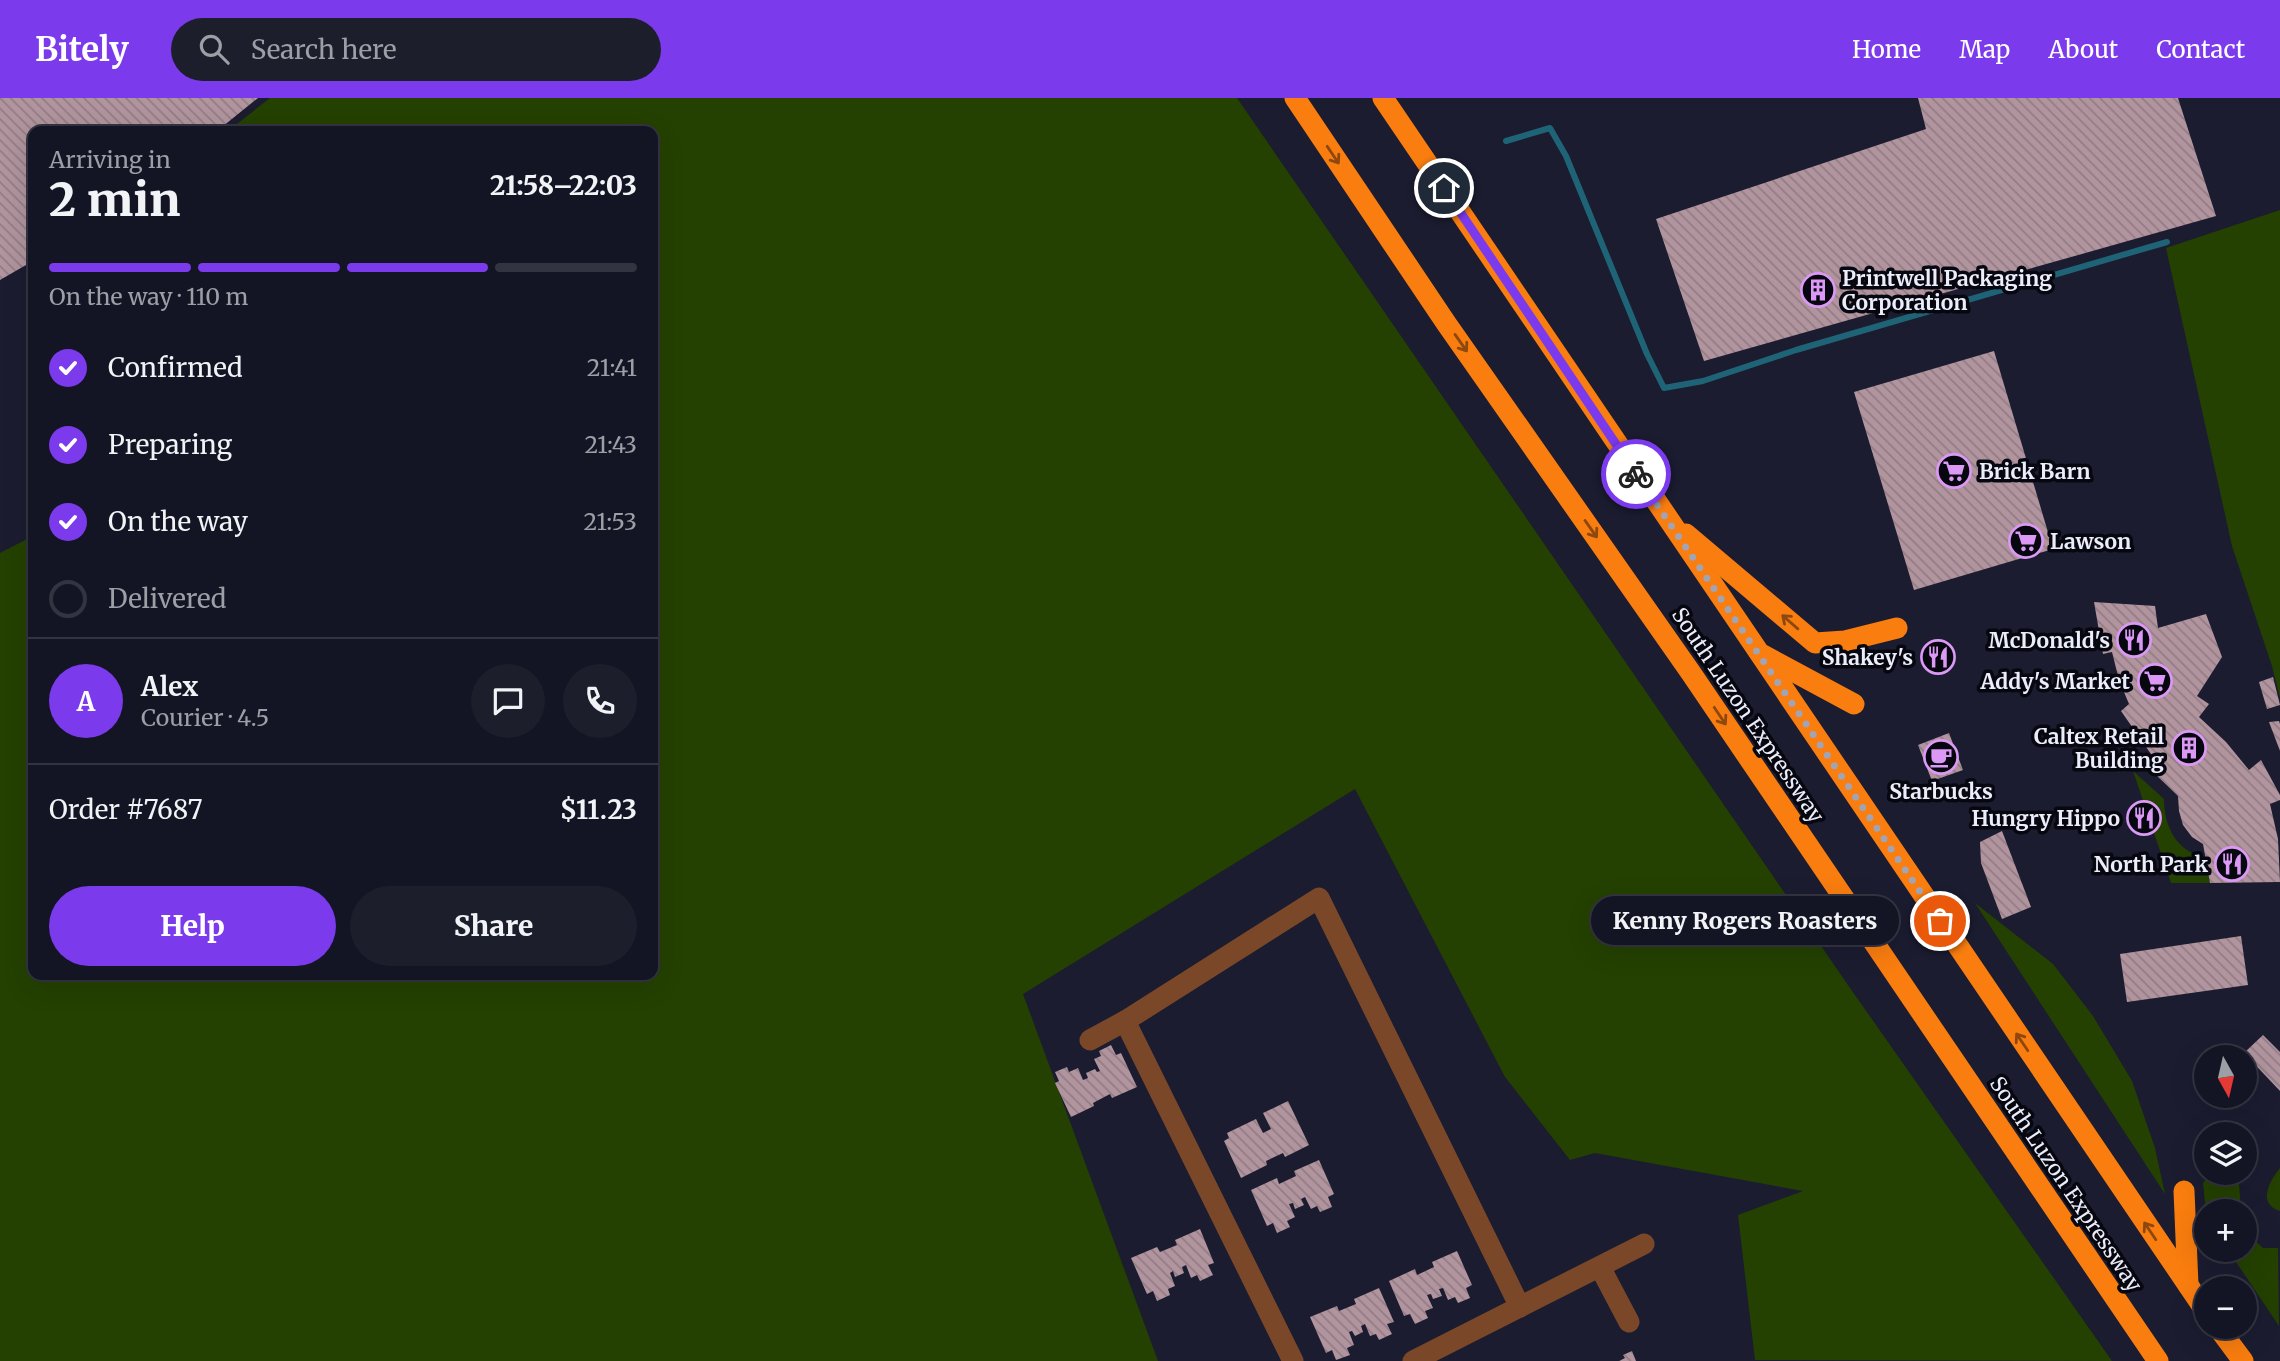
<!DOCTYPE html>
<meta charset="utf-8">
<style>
:root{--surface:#141524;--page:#1d1e2c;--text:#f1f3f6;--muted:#9d9fa6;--line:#333441;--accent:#7c3aed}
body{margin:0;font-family:Merriweather,serif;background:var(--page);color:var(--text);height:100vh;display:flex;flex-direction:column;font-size:26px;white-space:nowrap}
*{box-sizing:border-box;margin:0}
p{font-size:23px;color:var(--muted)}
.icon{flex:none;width:38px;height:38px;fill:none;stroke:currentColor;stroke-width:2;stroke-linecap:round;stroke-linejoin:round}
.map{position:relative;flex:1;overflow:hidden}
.side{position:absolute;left:28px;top:28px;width:630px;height:854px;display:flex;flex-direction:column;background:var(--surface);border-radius:14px;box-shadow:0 7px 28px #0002,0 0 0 2px var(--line)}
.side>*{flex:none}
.needle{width:46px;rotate:172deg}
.buttons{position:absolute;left:2194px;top:947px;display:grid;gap:14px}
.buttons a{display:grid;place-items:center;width:63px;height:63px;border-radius:50%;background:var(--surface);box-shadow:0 7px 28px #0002,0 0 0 2px var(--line);font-size:35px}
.pin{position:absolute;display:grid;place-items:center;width:60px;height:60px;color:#fff;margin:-30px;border:4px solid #fff;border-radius:50%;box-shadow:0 2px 7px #0007}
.courier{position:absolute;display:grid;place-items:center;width:70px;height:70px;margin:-35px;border:5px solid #7c3aed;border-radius:50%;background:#fff;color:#222;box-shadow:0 2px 9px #0007}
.bubble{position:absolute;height:49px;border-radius:24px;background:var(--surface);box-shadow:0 7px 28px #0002,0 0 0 2px var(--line);font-size:23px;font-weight:800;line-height:49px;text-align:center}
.overview em{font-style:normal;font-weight:800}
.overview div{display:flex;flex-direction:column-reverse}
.overview{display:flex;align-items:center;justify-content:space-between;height:119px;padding:0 21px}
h1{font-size:46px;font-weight:800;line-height:52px}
.bar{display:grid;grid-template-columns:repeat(4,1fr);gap:10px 7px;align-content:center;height:84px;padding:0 21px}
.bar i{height:9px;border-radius:5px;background:var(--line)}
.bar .on{background:var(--accent)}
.bar p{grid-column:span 4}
.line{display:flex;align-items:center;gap:18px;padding:0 21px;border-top:2px solid var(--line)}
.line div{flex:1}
.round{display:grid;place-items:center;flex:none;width:74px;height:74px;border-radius:37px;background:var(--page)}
ol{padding:0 21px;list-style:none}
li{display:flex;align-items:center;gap:21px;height:77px}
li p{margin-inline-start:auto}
li .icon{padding:7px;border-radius:50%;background:var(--accent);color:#fff;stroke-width:4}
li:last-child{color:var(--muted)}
li i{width:38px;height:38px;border:4px solid var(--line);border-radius:50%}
.primary-button{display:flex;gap:14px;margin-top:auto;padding:14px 21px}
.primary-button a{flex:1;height:80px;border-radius:42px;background:var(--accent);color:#fff;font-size:28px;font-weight:800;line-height:80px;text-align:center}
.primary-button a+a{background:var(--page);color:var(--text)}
header{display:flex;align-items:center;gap:42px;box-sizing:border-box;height:98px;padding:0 35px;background:var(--accent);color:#fff}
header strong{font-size:33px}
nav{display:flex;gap:38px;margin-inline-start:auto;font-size:24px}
.search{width:490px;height:63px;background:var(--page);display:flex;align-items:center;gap:18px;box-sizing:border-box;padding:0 24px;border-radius:38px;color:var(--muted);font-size:26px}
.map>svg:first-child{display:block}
</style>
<header>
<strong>Bitely</strong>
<div class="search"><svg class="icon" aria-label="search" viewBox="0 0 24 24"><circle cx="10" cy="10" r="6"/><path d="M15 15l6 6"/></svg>Search here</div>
<nav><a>Home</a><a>Map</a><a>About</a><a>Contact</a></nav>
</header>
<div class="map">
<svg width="2280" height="1263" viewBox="0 0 2280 1263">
<defs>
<pattern id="building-back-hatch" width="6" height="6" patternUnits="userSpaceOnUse" patternTransform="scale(1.75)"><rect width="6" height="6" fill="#b1949e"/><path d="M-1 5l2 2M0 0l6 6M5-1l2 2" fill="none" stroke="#917d85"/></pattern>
</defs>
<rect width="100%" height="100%" fill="#1b1c30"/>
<g fill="#244101">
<path d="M270,0H1237L1850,890L2112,1263L1755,1262L1738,1117L1803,1093L1595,1055L1570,1062L1505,979L1355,691L1023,896L1158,1263H0V455L33,438V877H653V33H228Z"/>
<path d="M2280,112V600L2272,568L2232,448L2166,150Z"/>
<path d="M2133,673L2164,701C2164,729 2177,754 2205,759L2210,785H2171Z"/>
<path d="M1975,805L2053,866L2093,918L2132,983L2155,1050L2165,1096Z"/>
<path d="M2280,1070V1113C2257,1106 2269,1083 2280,1070Z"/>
<path d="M2218,1075L2233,1076L2239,1085L2241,1113H2208L2205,1104L2203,1085L2210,1077Z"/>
<path d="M2245,1129L2250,1138L2263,1150H2278L2279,1228L2228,1152H2245Z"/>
</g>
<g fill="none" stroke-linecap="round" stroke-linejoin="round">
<path stroke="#1f6476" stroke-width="6" d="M1506,43L1550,30L1566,58L1647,256L1664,290L1703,283L1796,252L2167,144"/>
</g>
<g fill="url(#building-back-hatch)">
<path d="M0,0H258L217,33H33V163L0,182Z"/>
<path d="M1918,0H2178L2216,118L1704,263L1656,121L1926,31Z"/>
<path d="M1994,253L2053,451L1914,492L1854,294Z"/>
<path d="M2094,504L2155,508L2158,530L2206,516L2222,559L2197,598L2209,606L2199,619L2226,644L2249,672L2261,662L2280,697V702L2270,706L2278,741L2280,784L2210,785L2203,746L2192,739L2183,727L2179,713L2178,698L2154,675L2161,666L2151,656L2121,613L2129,606L2119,582L2112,554L2103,556Z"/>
<path d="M2273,579L2280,607L2267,611L2259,584Z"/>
<path d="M2279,623L2280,626V653L2269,624Z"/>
<path d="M1949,635L1963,672L1932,683L1918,647Z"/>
<path d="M2002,733L2031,809L2002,821L1981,765L1980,744Z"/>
<path d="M2241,838L2248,887L2127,904L2120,856Z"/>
<path d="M2263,937L2280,954V993L2244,955Z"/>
<path d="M1111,947L1116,957L1121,955L1137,989L1112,1000L1110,996L1093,1005L1094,1008L1071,1019L1055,985L1059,983L1055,974L1067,969L1069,974L1078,970L1083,982L1088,980L1086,975L1095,971L1097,974L1100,973L1094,961L1101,958L1099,953Z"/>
<path d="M1288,1003L1309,1047L1285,1059L1283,1055L1266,1063L1267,1067L1241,1080L1224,1043L1229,1040L1227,1035L1256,1021L1263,1035L1271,1031L1263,1015Z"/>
<path d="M1319,1062L1334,1096L1328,1099L1332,1109L1320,1114L1317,1108L1311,1111L1305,1099L1301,1101L1304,1107L1295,1111L1293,1105L1289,1106L1295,1119L1287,1123L1290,1129L1277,1135L1273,1125L1267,1128L1251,1092L1277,1080L1279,1086L1296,1078L1294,1073Z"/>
<path d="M1200,1131L1214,1165L1208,1167L1213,1177L1200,1183L1197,1177L1191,1180L1186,1167L1182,1169L1184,1175L1175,1179L1173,1173L1170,1175L1175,1188L1168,1191L1170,1197L1157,1203L1153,1193L1147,1196L1131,1160L1157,1149L1160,1154L1177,1147L1175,1142Z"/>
<path d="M1457,1153L1472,1187L1466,1190L1470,1200L1458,1205L1455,1199L1448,1202L1443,1190L1439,1191L1442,1198L1433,1201L1431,1196L1427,1197L1433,1210L1425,1213L1428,1220L1415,1226L1410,1216L1404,1218L1389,1183L1415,1171L1417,1177L1434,1169L1432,1164Z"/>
<path d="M1379,1190L1394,1224L1387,1226L1392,1236L1379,1242L1376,1236L1370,1238L1365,1226L1361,1228L1363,1234L1355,1238L1352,1233L1349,1234L1354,1247L1347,1250L1350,1257L1336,1262L1332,1252L1326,1255L1310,1219L1337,1208L1339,1213L1356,1206L1354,1201Z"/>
<path d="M1632,1253L1636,1263H1619L1625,1260L1623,1257Z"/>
</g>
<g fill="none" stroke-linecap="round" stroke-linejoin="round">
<g stroke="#7a4828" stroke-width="21">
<path d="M1125,923L1293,1263"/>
<path d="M1090,942L1125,923L1319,800L1520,1209"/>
<path d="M1600,1169L1629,1224"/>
<path d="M1413,1263L1644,1146"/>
</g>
<g stroke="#f97d0f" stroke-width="21">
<path d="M1295,0L1446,225L1691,575L2158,1263"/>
<path d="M1383,0L2207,1215"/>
<path d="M1686,436L1815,545L1845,543L1897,530"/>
<path d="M1763,557L1854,606"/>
<path d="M2184,1093L2188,1187"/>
<path d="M2217,1228L2243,1263"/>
</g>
</g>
<defs><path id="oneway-shaft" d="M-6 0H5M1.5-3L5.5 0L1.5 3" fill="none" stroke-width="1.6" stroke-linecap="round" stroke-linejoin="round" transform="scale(1.75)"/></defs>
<g stroke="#8c480f">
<use href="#oneway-shaft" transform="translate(1333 57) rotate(56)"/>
<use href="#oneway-shaft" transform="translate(1461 245) rotate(55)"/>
<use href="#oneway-shaft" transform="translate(1591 431) rotate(55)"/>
<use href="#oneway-shaft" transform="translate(1790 524) rotate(-139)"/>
<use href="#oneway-shaft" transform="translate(1720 618) rotate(56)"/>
<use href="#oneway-shaft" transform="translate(2022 944) rotate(-124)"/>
<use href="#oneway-shaft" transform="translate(2150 1133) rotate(-124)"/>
</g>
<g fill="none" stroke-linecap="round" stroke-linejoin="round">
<path stroke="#a2a4b4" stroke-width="7" stroke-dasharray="0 12.6" d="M1636,376L1940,823"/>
<path stroke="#7c3aed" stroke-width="9" d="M1444,90L1636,376"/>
</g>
<defs>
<g id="building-ring" transform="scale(1.75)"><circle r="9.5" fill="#070710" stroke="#db99f5" stroke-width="1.5"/><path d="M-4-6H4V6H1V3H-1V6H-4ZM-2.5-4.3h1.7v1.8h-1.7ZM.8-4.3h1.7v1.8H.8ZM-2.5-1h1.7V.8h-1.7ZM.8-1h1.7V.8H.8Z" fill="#db99f5"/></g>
<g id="supermarket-ring" transform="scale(1.75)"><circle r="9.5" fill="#070710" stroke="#db99f5" stroke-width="1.5"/><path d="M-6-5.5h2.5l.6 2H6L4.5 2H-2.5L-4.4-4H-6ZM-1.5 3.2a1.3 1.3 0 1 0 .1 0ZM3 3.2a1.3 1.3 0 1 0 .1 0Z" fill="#db99f5"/></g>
<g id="restaurant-ring" transform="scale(1.75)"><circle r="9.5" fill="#070710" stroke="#db99f5" stroke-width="1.5"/><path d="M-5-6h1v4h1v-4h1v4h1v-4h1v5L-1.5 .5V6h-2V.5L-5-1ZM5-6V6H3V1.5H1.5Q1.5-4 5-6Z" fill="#db99f5"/></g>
<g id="cafe-ring" transform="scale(1.75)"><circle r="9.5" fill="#070710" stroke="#db99f5" stroke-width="1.5"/><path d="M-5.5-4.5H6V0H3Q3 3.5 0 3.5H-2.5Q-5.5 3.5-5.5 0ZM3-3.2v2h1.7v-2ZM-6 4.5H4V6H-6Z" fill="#db99f5"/></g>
</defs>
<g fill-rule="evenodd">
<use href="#building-ring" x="1818" y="192"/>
<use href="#supermarket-ring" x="1954" y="373"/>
<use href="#supermarket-ring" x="2026" y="443"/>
<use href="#restaurant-ring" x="2134" y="542"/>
<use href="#restaurant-ring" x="1938" y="559"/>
<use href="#supermarket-ring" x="2155" y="583"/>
<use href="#building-ring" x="2189" y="650"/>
<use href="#cafe-ring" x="1941" y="659"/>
<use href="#restaurant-ring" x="2144" y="720"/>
<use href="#restaurant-ring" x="2232" y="766"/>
</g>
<g text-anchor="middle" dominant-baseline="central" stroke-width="7" stroke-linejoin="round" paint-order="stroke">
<g font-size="21" font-weight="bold" fill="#ebedfb" stroke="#070710" text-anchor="end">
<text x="1842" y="180" text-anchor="start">Printwell Packaging<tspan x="1842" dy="24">Corporation</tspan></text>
<text x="1979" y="373" text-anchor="start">Brick Barn</text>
<text x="2050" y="443" text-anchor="start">Lawson</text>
<text x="2110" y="542">McDonald's</text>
<text x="1913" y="559">Shakey's</text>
<text x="2130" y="583">Addy's Market</text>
<text x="2164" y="638">Caltex Retail<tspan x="2164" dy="24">Building</tspan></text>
<text x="1941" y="693" text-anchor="middle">Starbucks</text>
<text x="2120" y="720">Hungry Hippo</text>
<text x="2208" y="766">North Park</text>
</g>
<g font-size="21" fill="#ebedfb" stroke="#070710">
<text transform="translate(1748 617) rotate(56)">South Luzon Expressway</text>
<text transform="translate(2066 1086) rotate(56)">South Luzon Expressway</text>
</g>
</g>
</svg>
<div class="buttons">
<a><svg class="needle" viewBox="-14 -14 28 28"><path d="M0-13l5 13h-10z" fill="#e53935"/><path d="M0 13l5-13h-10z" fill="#9d9fa6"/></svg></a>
<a><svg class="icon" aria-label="layers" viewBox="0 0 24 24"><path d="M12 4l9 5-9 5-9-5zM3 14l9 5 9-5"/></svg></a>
<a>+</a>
<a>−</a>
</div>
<div class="pin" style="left:1940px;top:823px;background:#ea580c"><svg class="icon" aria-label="bag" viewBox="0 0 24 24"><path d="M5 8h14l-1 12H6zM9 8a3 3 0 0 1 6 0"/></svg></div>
<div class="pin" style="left:1444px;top:90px;background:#1f2937"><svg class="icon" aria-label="home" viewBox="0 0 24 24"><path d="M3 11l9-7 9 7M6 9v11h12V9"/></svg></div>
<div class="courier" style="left:1636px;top:376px"><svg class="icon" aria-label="bike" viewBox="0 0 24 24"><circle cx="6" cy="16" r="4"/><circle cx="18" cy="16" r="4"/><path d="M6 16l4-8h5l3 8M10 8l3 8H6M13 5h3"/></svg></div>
<div class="bubble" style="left:1591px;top:798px;width:308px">Kenny Rogers Roasters</div>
<section class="side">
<div class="overview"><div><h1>2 min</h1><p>Arriving in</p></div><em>21:58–22:03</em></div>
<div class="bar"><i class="on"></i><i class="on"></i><i class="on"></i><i></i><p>On the way · 110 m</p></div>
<ol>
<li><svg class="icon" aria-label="check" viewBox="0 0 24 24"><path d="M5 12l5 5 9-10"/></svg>Confirmed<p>21:41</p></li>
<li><svg class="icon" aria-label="check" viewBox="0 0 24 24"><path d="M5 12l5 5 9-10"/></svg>Preparing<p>21:43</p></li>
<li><svg class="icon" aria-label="check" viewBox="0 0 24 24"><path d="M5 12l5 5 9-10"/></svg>On the way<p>21:53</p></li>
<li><i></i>Delivered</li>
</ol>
<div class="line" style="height:126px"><b class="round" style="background:var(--accent);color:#fff">A</b><div><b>Alex</b><p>Courier · 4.5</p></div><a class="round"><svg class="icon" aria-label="chat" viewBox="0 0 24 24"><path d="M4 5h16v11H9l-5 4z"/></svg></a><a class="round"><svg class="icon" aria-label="phone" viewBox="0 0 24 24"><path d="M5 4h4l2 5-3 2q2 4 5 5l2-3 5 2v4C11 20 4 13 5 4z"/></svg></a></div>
<div class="line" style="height:91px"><div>Order #7687</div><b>$11.23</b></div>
<div class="primary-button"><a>Help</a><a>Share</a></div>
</section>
</div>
